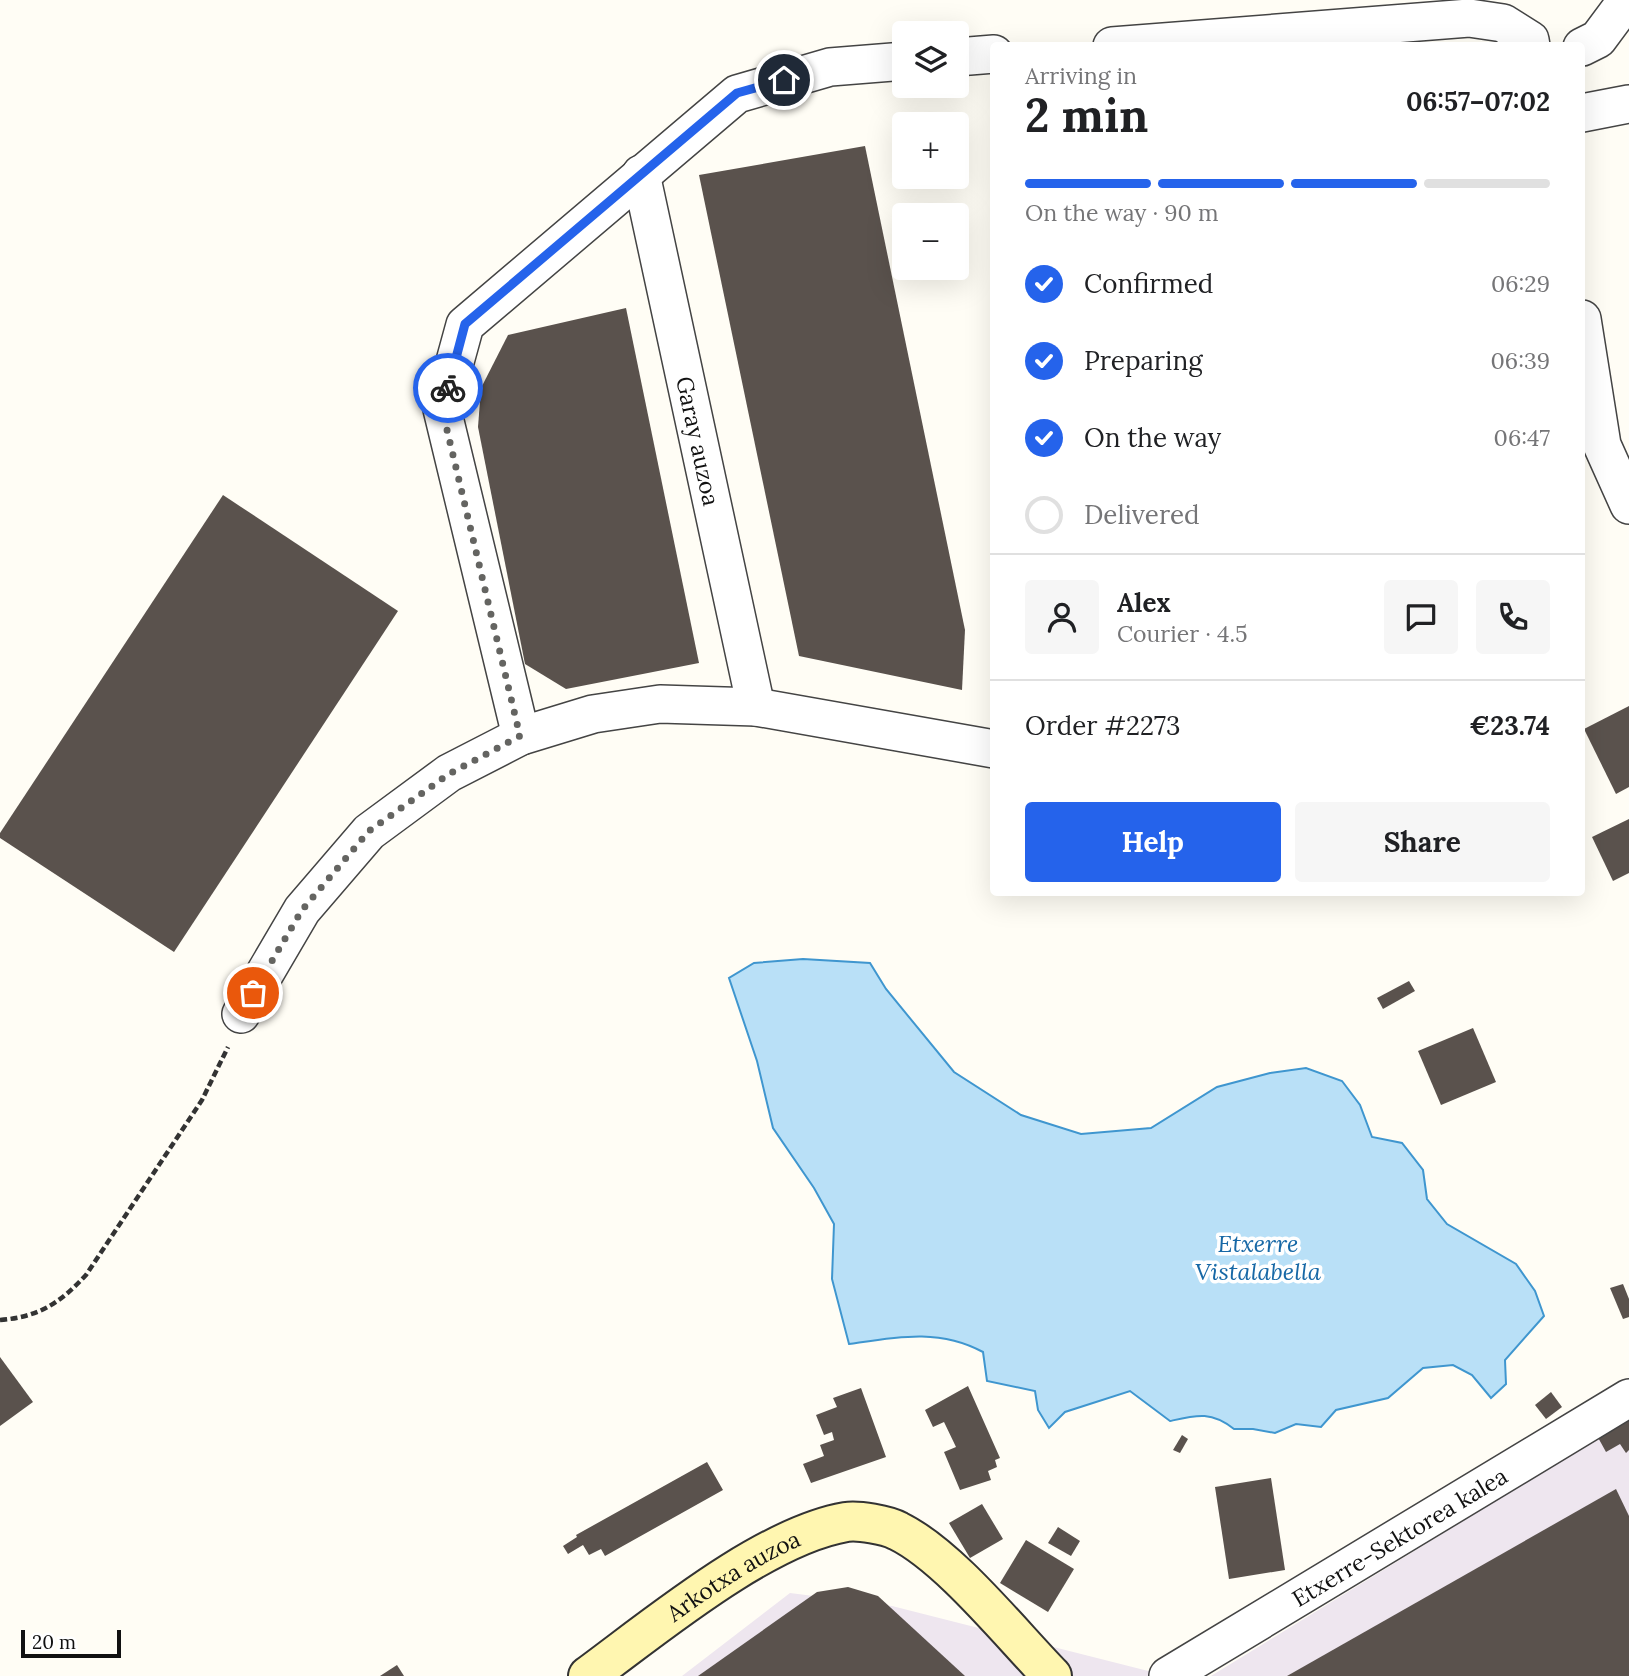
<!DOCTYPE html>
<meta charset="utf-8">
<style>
:root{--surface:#fff;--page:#f6f6f6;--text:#202124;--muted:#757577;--line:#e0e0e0;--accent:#2563eb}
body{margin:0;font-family:Lora,serif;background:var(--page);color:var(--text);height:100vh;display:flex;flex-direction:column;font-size:26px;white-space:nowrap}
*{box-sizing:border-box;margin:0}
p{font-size:23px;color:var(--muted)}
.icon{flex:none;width:38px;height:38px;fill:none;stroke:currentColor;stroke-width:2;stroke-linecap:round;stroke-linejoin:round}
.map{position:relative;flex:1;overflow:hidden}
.drawer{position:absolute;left:990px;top:42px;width:595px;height:854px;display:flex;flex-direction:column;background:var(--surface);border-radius:7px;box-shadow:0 7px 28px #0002}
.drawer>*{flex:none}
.controls{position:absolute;left:892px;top:21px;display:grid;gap:14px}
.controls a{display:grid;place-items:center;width:77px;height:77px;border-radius:7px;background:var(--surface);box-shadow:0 7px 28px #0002;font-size:35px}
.scale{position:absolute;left:21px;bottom:18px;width:100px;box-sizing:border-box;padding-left:7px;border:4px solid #111;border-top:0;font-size:19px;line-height:24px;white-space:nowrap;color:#111;-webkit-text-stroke:5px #fff;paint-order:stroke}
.pin{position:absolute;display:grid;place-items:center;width:60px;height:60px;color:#fff;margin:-30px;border:4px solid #fff;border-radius:50%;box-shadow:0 2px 7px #0007}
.courier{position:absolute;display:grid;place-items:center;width:70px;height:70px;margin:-35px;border:5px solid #2563eb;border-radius:50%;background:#fff;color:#222;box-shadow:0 2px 9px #0007}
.overview em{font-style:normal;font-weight:700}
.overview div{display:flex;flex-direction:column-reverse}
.overview{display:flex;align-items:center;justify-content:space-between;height:119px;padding:0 35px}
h1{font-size:46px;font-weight:700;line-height:52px}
.bar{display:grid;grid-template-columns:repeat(4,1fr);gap:10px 7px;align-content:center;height:84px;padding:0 35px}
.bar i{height:9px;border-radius:5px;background:var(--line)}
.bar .selected{background:var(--accent)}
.bar p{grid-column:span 4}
.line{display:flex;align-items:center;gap:18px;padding:0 35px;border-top:2px solid var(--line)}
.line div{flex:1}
.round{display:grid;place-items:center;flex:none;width:74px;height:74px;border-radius:7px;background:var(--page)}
ol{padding:0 35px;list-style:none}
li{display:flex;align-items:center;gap:21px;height:77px}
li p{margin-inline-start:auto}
li .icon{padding:7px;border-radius:50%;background:var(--accent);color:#fff;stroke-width:4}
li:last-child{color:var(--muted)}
li i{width:38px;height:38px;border:4px solid var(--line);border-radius:50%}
.button{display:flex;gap:14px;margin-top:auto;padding:14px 35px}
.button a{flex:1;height:80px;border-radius:7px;background:var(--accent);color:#fff;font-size:28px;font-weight:700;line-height:80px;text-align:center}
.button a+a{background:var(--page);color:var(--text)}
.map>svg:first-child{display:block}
</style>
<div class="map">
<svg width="1629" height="1676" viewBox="0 0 1629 1676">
<rect width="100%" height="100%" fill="#fffdf5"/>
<g fill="#eee6ef">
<path d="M1629,1419V1676H1211Z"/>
<path d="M790,1593L892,1606L1168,1676H682Z"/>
</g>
<path fill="#b9e0f7" stroke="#3f96cf" stroke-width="2" d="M803,959L870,963L886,989L954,1072L1021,1115L1081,1134L1151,1128L1217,1087L1270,1073L1306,1068L1342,1081L1360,1105L1372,1137L1402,1143L1423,1170L1427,1199L1447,1224L1516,1264L1535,1291L1544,1316L1505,1360L1506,1384L1491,1398L1472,1375L1453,1365L1423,1368L1388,1398L1336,1410L1321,1427L1296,1424L1275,1433L1253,1429H1234C1211,1411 1197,1415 1170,1421L1130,1391L1065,1412L1049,1428L1038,1410L1035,1391L987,1381L983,1352C939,1328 896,1337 849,1344L832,1279L834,1224L814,1188L773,1128L757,1061L729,978L754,963Z"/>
<g fill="#5a524d">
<path d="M865,146L965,630L962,690L799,656L699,175Z"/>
<path d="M626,308L699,663L566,689L525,664L478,427L481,388L508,335Z"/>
<path d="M223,495L398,611L174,952L0,838V833Z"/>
<path d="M1629,706V787L1616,794L1584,729Z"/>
<path d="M1629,819V873L1613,881L1592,837Z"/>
<path d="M1409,981L1415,991L1383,1009L1377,998Z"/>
<path d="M1473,1028L1496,1082L1441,1105L1418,1051Z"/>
<path d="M1623,1284L1629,1299V1317L1623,1319L1610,1288Z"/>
<path d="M0,1357L33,1402L0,1426Z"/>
<path d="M968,1386L1000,1458L995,1460L997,1467L988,1471L991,1480L960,1490L944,1452L956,1447L944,1422L933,1427L925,1410Z"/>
<path d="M861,1388L886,1457L811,1483L803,1464L824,1456L820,1445L834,1440L832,1432L824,1435L816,1415L837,1407L833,1398Z"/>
<path d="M1551,1392L1562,1407L1546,1419L1535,1405Z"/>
<path d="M1629,1412V1450L1626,1453L1620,1444L1606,1452L1595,1432Z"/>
<path d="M1182,1435L1188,1439L1180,1453L1173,1450Z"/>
<path d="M707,1462L723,1490L605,1556L601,1549L589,1555L583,1545L568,1554L563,1546L577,1537L576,1535Z"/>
<path d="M1271,1478L1285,1570L1229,1579L1215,1487Z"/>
<path d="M1616,1489L1629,1516V1676H1287Z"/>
<path d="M982,1504L1003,1539L970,1558L949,1523Z"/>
<path d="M1058,1527L1080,1541L1071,1556L1048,1543Z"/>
<path d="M1026,1540L1074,1569L1048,1612L1000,1583Z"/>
<path d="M848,1587L878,1596L965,1676H698L817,1592Z"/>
<path d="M397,1665L404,1676H380Z"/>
</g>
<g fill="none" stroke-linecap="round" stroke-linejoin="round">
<g stroke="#444" stroke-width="40">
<g id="street">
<path d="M1112,46L1469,18L1503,23L1530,40L1531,46"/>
<path d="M1582,47L1598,39L1627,0"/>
<path d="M957,57L994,54"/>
<path d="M1582,113L1629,104"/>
<path id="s1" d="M641,174L756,707"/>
<path d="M1582,319L1602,445L1629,505"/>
<path d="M521,736L442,409L465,325L737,94L830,67L905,61"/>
<path d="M241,1014L302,910L369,832L449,773L521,736L593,714L660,704L756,707L994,749"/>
<path id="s2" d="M1168,1676L1629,1398"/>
</g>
</g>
<g stroke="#333" stroke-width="42">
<g id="secondary">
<path id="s3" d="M588,1676C656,1626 764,1536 846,1522C858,1520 887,1525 898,1531C949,1556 1011,1634 1052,1676"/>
</g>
</g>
<path stroke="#333" stroke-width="4.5" stroke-dasharray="7 3.5" stroke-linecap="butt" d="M0,1320C39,1317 60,1303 86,1275L202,1100L228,1047"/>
<use href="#street" stroke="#fff" stroke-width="37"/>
<use href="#secondary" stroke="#fff6b0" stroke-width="38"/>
</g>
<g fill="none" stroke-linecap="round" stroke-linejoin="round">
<path stroke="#646461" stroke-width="7" stroke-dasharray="0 12.6" d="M253,993L302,910L369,831L449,774L520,736L442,409L448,388"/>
<path stroke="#2563eb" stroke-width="9" d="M448,388L465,324L737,93L784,80"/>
</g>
<g text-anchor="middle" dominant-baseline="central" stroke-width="7" stroke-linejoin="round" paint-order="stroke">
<g font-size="23" fill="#111" stroke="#fff">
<text stroke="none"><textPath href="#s1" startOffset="273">Garay auzoa</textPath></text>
<text stroke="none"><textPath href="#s2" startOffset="270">Etxerre-Sektorea kalea</textPath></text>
<text stroke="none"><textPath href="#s3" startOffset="177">Arkotxa auzoa</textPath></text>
</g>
<g font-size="24" font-style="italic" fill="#1768a6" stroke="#fff">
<text x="1258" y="1243">Etxerre<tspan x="1258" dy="28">Vistalabella</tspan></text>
</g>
</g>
</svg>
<div class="controls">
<a><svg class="icon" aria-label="layers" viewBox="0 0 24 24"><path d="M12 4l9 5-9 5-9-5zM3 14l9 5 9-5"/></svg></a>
<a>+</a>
<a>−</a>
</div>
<div class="scale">20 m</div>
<div class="pin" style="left:253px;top:993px;background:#ea580c"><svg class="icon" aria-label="bag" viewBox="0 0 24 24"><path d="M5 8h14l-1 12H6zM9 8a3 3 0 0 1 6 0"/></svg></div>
<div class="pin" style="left:784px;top:80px;background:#1f2937"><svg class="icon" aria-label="home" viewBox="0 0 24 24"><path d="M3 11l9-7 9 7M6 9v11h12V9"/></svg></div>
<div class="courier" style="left:448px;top:388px"><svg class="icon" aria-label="bike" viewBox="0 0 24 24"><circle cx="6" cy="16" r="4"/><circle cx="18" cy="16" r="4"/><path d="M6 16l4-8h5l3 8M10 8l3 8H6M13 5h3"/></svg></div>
<section class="drawer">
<div class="overview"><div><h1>2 min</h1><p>Arriving in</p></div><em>06:57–07:02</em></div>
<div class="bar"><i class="selected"></i><i class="selected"></i><i class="selected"></i><i></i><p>On the way · 90 m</p></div>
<ol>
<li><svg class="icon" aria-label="check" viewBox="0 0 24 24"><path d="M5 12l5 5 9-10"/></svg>Confirmed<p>06:29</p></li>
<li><svg class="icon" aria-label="check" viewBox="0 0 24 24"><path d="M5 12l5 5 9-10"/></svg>Preparing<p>06:39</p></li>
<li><svg class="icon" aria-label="check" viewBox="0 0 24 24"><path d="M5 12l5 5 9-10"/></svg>On the way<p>06:47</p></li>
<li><i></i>Delivered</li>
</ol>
<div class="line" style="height:126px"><a class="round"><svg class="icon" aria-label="person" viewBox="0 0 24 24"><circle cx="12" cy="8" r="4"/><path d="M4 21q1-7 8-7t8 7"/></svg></a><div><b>Alex</b><p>Courier · 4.5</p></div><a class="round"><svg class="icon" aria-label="chat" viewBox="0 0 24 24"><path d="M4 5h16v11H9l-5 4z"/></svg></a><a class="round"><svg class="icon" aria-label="phone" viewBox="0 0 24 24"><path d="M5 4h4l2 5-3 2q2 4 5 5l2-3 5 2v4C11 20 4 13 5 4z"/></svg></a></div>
<div class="line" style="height:91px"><div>Order #2273</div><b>€23.74</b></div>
<div class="button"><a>Help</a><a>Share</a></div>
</section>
</div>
